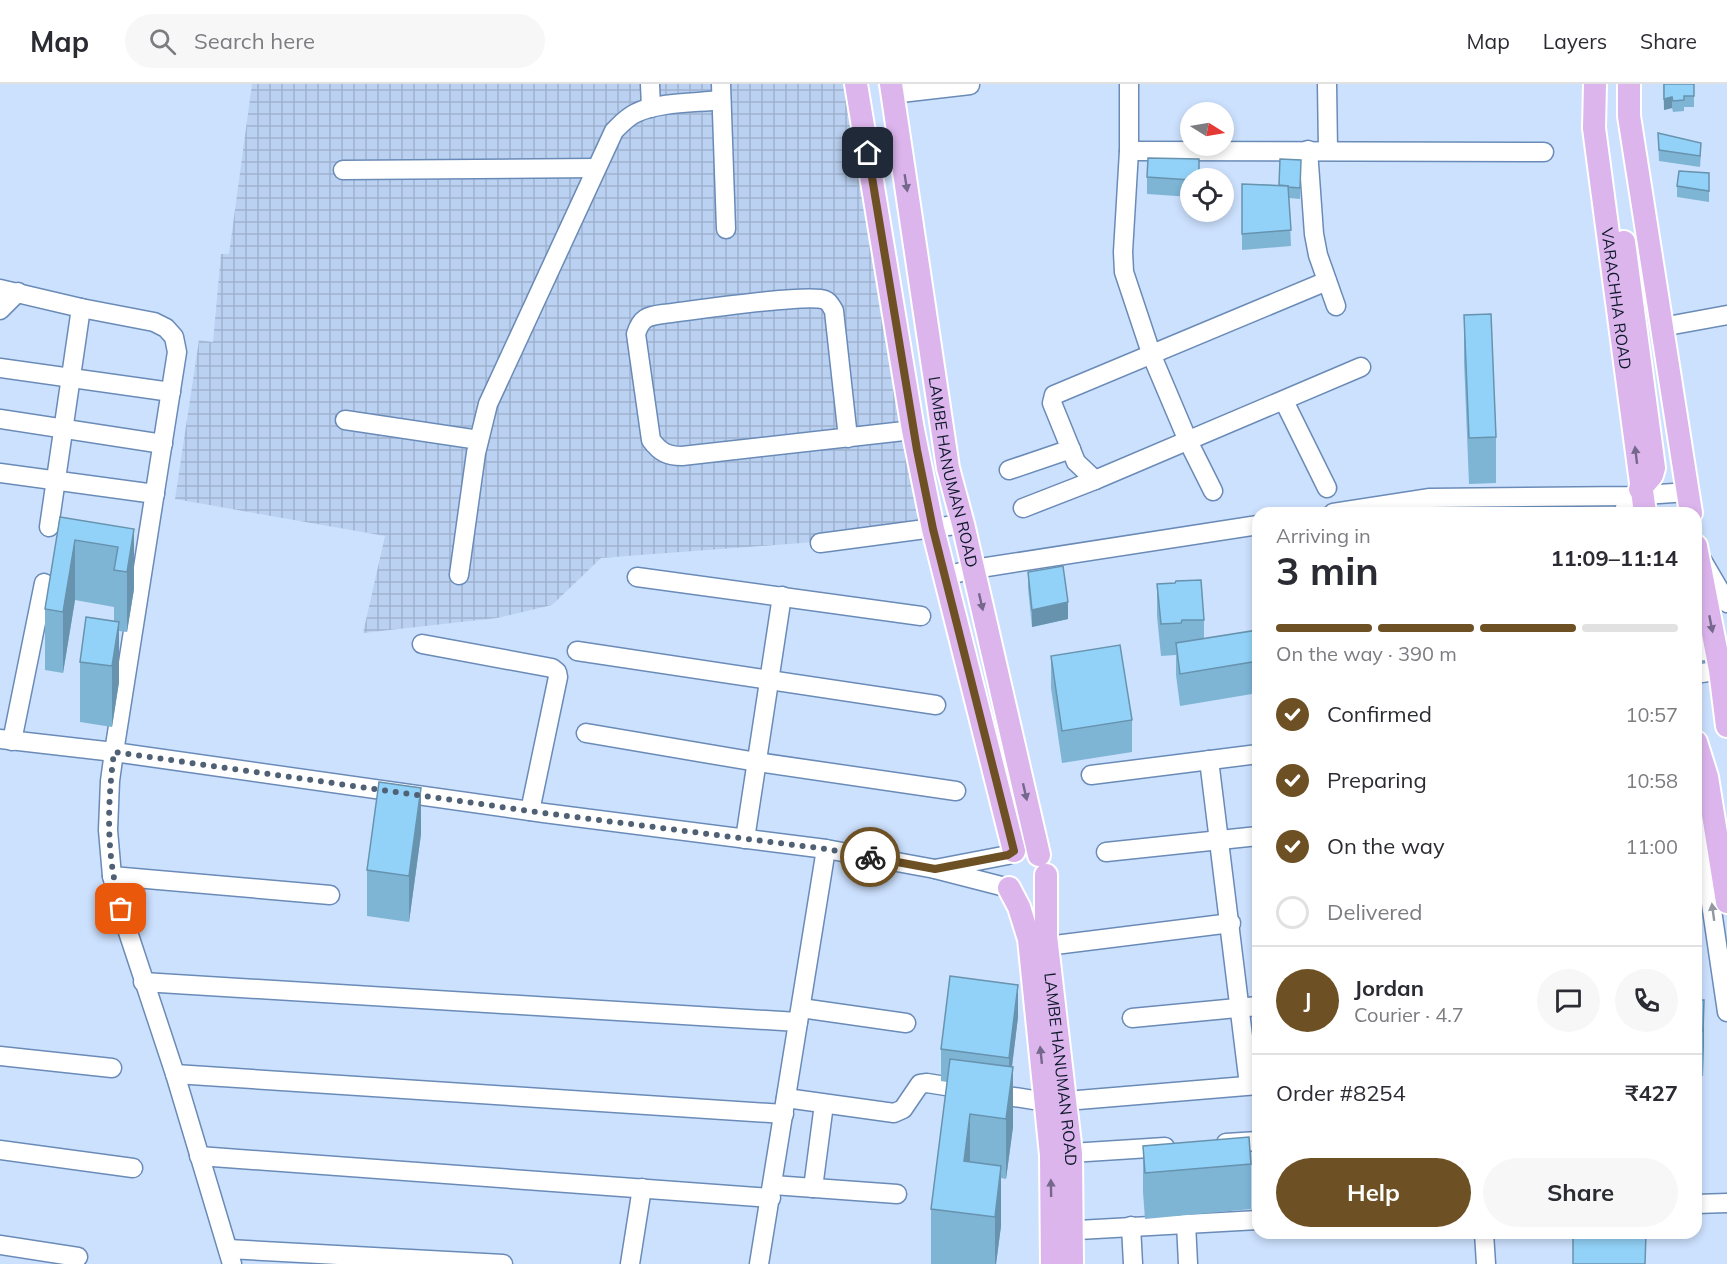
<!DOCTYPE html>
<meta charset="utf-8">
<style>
:root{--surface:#fff;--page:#f7f7f7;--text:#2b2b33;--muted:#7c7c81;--line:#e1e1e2;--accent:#6d5023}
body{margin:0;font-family:Mulish,sans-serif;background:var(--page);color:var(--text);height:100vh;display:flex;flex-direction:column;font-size:22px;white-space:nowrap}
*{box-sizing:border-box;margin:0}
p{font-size:20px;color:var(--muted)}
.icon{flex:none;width:33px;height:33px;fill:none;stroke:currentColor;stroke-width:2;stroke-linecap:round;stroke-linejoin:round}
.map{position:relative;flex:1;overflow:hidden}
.sheet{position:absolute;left:1252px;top:423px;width:450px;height:732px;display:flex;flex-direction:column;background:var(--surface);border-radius:18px;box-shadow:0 3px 9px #0003}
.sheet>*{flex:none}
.needle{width:39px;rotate:101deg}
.buttons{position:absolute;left:1180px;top:18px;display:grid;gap:12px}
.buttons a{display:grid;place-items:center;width:54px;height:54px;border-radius:50%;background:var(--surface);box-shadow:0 3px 9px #0003;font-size:30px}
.pin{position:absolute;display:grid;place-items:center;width:51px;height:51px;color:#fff;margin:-26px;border-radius:12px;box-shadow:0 3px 9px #0006}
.courier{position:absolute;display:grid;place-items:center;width:60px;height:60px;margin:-30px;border:4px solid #6d5023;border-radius:50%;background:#fff;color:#222;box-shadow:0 2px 8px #0007}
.head em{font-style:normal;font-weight:700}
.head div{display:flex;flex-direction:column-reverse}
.head{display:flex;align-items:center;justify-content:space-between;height:102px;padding:0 24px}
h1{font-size:39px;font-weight:700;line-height:45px}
.bar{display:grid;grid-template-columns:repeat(4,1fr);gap:9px 6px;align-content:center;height:72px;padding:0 24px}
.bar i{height:8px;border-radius:4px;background:var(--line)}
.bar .on{background:var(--accent)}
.bar p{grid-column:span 4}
.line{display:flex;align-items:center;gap:15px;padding:0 24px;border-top:2px solid var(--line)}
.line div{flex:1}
.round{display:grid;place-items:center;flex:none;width:63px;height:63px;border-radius:32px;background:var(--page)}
ol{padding:0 24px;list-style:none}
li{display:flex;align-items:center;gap:18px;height:66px}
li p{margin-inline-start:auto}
li .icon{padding:6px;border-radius:50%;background:var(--accent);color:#fff;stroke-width:4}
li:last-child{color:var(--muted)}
li i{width:33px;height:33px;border:3px solid var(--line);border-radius:50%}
.primary-button{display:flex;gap:12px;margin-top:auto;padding:12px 24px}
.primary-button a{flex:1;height:69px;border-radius:36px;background:var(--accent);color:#fff;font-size:24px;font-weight:700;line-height:69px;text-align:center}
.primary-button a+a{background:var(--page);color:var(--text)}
header{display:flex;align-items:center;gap:36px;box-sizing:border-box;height:84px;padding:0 30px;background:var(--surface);border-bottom:2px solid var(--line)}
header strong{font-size:28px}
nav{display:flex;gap:33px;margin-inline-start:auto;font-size:21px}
.search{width:420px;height:54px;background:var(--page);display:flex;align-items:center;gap:15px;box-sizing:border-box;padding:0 21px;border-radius:33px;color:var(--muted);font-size:22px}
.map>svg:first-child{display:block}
</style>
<header>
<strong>Map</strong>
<div class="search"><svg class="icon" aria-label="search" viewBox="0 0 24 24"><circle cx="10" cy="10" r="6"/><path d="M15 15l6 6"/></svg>Search here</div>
<nav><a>Map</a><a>Layers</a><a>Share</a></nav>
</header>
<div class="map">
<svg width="1727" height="1180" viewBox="0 0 1727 1180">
<defs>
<pattern id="industrial-grid" width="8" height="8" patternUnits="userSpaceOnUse" patternTransform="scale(1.5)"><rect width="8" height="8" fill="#bad1f1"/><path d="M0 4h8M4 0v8" fill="none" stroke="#9fb3cf"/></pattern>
</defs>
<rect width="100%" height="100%" fill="#cce1fe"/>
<path fill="url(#industrial-grid)" d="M252,0H869L920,450L601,474L552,521L497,534L363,549L385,452L175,415L199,256L213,258L221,170H229Z"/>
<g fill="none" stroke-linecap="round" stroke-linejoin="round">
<g stroke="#6a8bb7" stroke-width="21">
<g id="minor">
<path d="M650,0L651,24"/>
<path d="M721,0L726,145"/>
<path d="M1129,0V67L1123,168L1124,188L1152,272L1188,357L1213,407"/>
<path d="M1327,0L1328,66"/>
<path d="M892,10L970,1"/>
<path d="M1308,66L1314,150L1318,171L1336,222"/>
<path d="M1129,67L1544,68"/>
<path d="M343,86L596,84"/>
<path d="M0,205L81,224L154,238L166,244L174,253L177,268L114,668L110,697L108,746L112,792L126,842L175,990L232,1180"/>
<path d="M0,226L18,208"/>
<path d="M1662,243L1727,231"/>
<path d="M0,284L171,308"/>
<path d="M1284,317L1327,404"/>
<path d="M0,335L163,360"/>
<path d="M345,336L479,356"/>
<path d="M848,354L834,227C831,222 830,218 825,216C808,209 689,227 663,230C647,232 641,234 636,250L651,356C660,368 667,372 682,372L913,346"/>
<path d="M1009,386L1071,365"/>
<path d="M0,389L155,410"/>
<path d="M1095,396L1076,378L1052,319L1054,311L1327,197"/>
<path d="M1023,424L1095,396L1361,283"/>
<path d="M1333,429L1430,414L1630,412L1688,408"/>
<path d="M1623,429L1630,412"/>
<path d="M49,443L81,224"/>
<path d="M820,459L963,440"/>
<path d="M1702,476L1727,519"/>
<path d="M459,491L476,369L488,320L614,47C621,40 627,33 636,29C658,18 696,19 721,16"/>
<path d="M945,492L974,485L1258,441"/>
<path d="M637,493L921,532"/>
<path d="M422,560L552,584L557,588L558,593L530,727"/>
<path d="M577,567L936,621"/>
<path d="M1696,568L1727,565"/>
<path d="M1696,590L1727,585"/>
<path d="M586,649L757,678L956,707"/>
<path d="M0,655L114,668L544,729L826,765L935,785"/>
<path d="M12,657L44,499"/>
<path d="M1209,676L1249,1001"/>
<path d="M1091,691L1258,670"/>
<path d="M1706,733L1708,799L1727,928"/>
<path d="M745,755L782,512"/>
<path d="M1106,768L1258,752"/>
<path d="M1008,771L935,785L1009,804"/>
<path d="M112,792L330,811"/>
<path d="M1047,862L1231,839"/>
<path d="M143,898L798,938"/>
<path d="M801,924L906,939"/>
<path d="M1132,934L1258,922"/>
<path d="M0,972L112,984"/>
<path d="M175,990L784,1030"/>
<path d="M786,1014L894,1029L903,1025L920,1000L927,999L1046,1018"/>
<path d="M1066,1017L1258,1001"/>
<path d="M1226,1059L1258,1057"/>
<path d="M0,1066L133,1084"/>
<path d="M1071,1069L1165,1063"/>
<path d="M199,1072L771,1114"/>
<path d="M773,1101L897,1110"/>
<path d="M813,1104L824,1020"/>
<path d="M1696,1120L1727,1119"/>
<path d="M1186,1139L1188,1180"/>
<path d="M1131,1142L1133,1180"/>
<path d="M1060,1147L1258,1136"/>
<path d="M1484,1149L1486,1180"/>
<path d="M0,1161L78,1173"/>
<path d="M228,1165L503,1180"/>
<path d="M630,1180L642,1104"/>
<path d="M759,1180L826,765"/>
</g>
</g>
<g stroke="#fff" stroke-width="26">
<g id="major">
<path d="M856,0L913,346L933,445L1014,767"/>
<path id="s1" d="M891,0L948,384L963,440L1039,771"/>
<path id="s2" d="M1595,0L1594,44L1645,429"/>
<path d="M1629,0V32L1691,429"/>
<path d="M1624,158L1654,384L1652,391L1640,405"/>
<path d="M1696,462L1720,586L1727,642"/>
<path d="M1696,658L1707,693L1727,818"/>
<path id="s3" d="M1046,791V852L1071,1069L1072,1180"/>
<path d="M1009,804L1019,823L1029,855L1051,1071L1052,1180"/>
</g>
</g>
<use href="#minor" stroke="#fff" stroke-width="18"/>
<use href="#major" stroke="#ddb5ed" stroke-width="22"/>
</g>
<g fill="#7eb5d5">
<path d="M1663,0H1694V23H1684V27L1673,28L1672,24L1664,26Z"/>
<path d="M1658,49L1701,70L1700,83L1659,77Z"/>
<path d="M1301,76L1300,115L1289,114L1291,162L1242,166V100L1279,101Z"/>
<path d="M1709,89V118L1677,113V102Z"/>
<path d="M1147,93L1191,94V113L1147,110Z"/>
<path d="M1464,231L1496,353V399L1469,400L1464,277Z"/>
<path d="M60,433L134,445V505L127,548L119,547V598L112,643L80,638V578L114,537V523L75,516L63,589L45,586V525Z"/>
<path d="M1028,488L1068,535L1032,543L1028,504Z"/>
<path d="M1157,500L1204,536V555L1258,546V609L1180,622L1176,591V571L1161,572L1157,532Z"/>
<path d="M1051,572L1132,636V668L1062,679L1051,604Z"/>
<path d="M421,750L409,838L367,832V786Z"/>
<path d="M1696,916H1704L1703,992H1696Z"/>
<path d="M1018,933L1012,983L1013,1043L1006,1095L1001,1094V1142L996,1180H931V1125L947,998L941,997V965Z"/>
<path d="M1143,1062L1251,1080V1125L1145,1135L1143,1108Z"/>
</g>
<g fill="#6793ae">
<path d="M1672,13V24L1664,26V15Z"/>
<path d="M134,445V505L127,548V488Z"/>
<path d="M75,456V516L63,589V528Z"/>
<path d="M1068,518V535L1032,543V526Z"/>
<path d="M119,538V598L112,643V582Z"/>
<path d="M421,704V750L409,838V792Z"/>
<path d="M1018,901V933L1009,1006V974Z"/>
<path d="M1704,916V961L1703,992V947Z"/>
<path d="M1013,983V1043L1006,1095V1035Z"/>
<path d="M970,1030V1091L964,1077Z"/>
<path d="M1001,1082V1142L996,1180H995V1133Z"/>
</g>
<g fill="#93d2f8" stroke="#6793ae" stroke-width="1.5">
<path d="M1664,0H1694V12H1684V16L1673,17L1672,13L1664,15Z"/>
<path d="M1658,49L1701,59L1700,72L1659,66Z"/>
<path d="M1148,74L1199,75V94H1191V96L1147,93Z"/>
<path d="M1280,75L1301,76L1300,104L1288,103V102L1279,101Z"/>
<path d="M1679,87L1709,89V107L1677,102Z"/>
<path d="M1242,100L1288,102L1291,146L1242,150Z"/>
<path d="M1491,230L1496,353L1469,354L1464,231Z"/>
<path d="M60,433L134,445L127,488L114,486L118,463L75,456L63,528L45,525Z"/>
<path d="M1063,482L1068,518L1032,526L1028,488Z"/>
<path d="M1201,496L1204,536H1182L1181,539L1161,540L1157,500L1175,499L1176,497Z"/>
<path d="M86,533L119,538L112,582L80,578Z"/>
<path d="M1258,546V577L1180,590L1176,559Z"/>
<path d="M1120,561L1132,636L1062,647L1051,572Z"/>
<path d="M379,698L421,704L409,792L367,786Z"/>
<path d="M950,892L1018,901L1009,974L941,965Z"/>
<path d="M1696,916H1704L1703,947L1696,946Z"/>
<path d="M950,975L1013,983L1006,1035L970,1030L964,1077L1001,1082L995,1133L931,1125Z"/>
<path d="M1249,1053L1251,1080L1145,1089L1143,1062Z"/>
<path d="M1573,1149H1646L1645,1180H1573Z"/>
</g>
<defs><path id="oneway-solid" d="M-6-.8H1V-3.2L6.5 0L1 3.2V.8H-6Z" transform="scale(1.5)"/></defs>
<g fill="#76688c">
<use href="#oneway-solid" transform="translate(906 99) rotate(81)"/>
<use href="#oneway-solid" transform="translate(1636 371) rotate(-97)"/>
<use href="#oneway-solid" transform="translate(981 518) rotate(77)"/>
<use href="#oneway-solid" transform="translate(1711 540) rotate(79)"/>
<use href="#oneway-solid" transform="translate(1025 708) rotate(77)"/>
<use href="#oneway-solid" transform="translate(1041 971) rotate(-96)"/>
<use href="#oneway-solid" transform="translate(1051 1104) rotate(-91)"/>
</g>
<use fill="#9398a0" href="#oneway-solid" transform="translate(1713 828) rotate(-98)"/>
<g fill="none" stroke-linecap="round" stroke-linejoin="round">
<path stroke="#506075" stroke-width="6" stroke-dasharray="0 10.8" d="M121,825C106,771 107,724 114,668L544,729L826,765L870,773"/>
<path stroke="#6d5023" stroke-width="8" d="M868,69L917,366L933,445L1014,767L1008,771L935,785L870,773"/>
</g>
<g text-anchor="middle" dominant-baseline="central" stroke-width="5" stroke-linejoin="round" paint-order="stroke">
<g font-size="16" fill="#0e1a2b" stroke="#fff">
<text stroke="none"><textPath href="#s2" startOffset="216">VARACHHA ROAD</textPath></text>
<text stroke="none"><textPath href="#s1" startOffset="393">LAMBE HANUMAN ROAD</textPath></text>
<text stroke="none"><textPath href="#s3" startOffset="195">LAMBE HANUMAN ROAD</textPath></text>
</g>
</g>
</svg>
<div class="buttons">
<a><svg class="needle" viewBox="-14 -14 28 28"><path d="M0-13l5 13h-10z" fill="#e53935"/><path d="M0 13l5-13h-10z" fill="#7c7c81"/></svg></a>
<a><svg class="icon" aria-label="locate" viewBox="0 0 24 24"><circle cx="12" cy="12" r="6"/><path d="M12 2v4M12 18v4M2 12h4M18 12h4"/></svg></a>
</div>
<div class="pin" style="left:121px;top:825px;background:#ea580c"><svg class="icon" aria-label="bag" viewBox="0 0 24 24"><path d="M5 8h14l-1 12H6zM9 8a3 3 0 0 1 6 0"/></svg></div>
<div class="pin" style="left:868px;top:69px;background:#1f2937"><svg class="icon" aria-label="home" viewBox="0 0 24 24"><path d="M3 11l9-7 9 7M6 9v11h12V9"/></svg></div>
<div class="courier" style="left:870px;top:773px"><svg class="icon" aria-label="bike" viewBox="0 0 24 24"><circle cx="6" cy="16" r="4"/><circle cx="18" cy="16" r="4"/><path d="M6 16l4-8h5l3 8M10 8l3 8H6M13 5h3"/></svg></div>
<section class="sheet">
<div class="head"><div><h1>3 min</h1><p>Arriving in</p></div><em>11:09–11:14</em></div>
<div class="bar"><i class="on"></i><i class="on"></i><i class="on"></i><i></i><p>On the way · 390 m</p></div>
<ol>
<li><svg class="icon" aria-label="check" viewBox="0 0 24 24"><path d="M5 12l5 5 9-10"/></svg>Confirmed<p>10:57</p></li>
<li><svg class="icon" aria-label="check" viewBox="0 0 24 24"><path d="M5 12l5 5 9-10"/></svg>Preparing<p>10:58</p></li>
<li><svg class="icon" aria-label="check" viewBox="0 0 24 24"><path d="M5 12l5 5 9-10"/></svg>On the way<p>11:00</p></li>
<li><i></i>Delivered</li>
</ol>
<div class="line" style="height:108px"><b class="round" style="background:var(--accent);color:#fff">J</b><div><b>Jordan</b><p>Courier · 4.7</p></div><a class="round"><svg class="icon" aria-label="chat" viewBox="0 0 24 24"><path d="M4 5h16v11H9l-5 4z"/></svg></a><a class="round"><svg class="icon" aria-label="phone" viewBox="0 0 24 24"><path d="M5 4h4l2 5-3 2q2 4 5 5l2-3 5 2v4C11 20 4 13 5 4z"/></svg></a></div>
<div class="line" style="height:78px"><div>Order #8254</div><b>₹427</b></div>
<div class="primary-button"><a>Help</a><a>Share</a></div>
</section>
</div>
